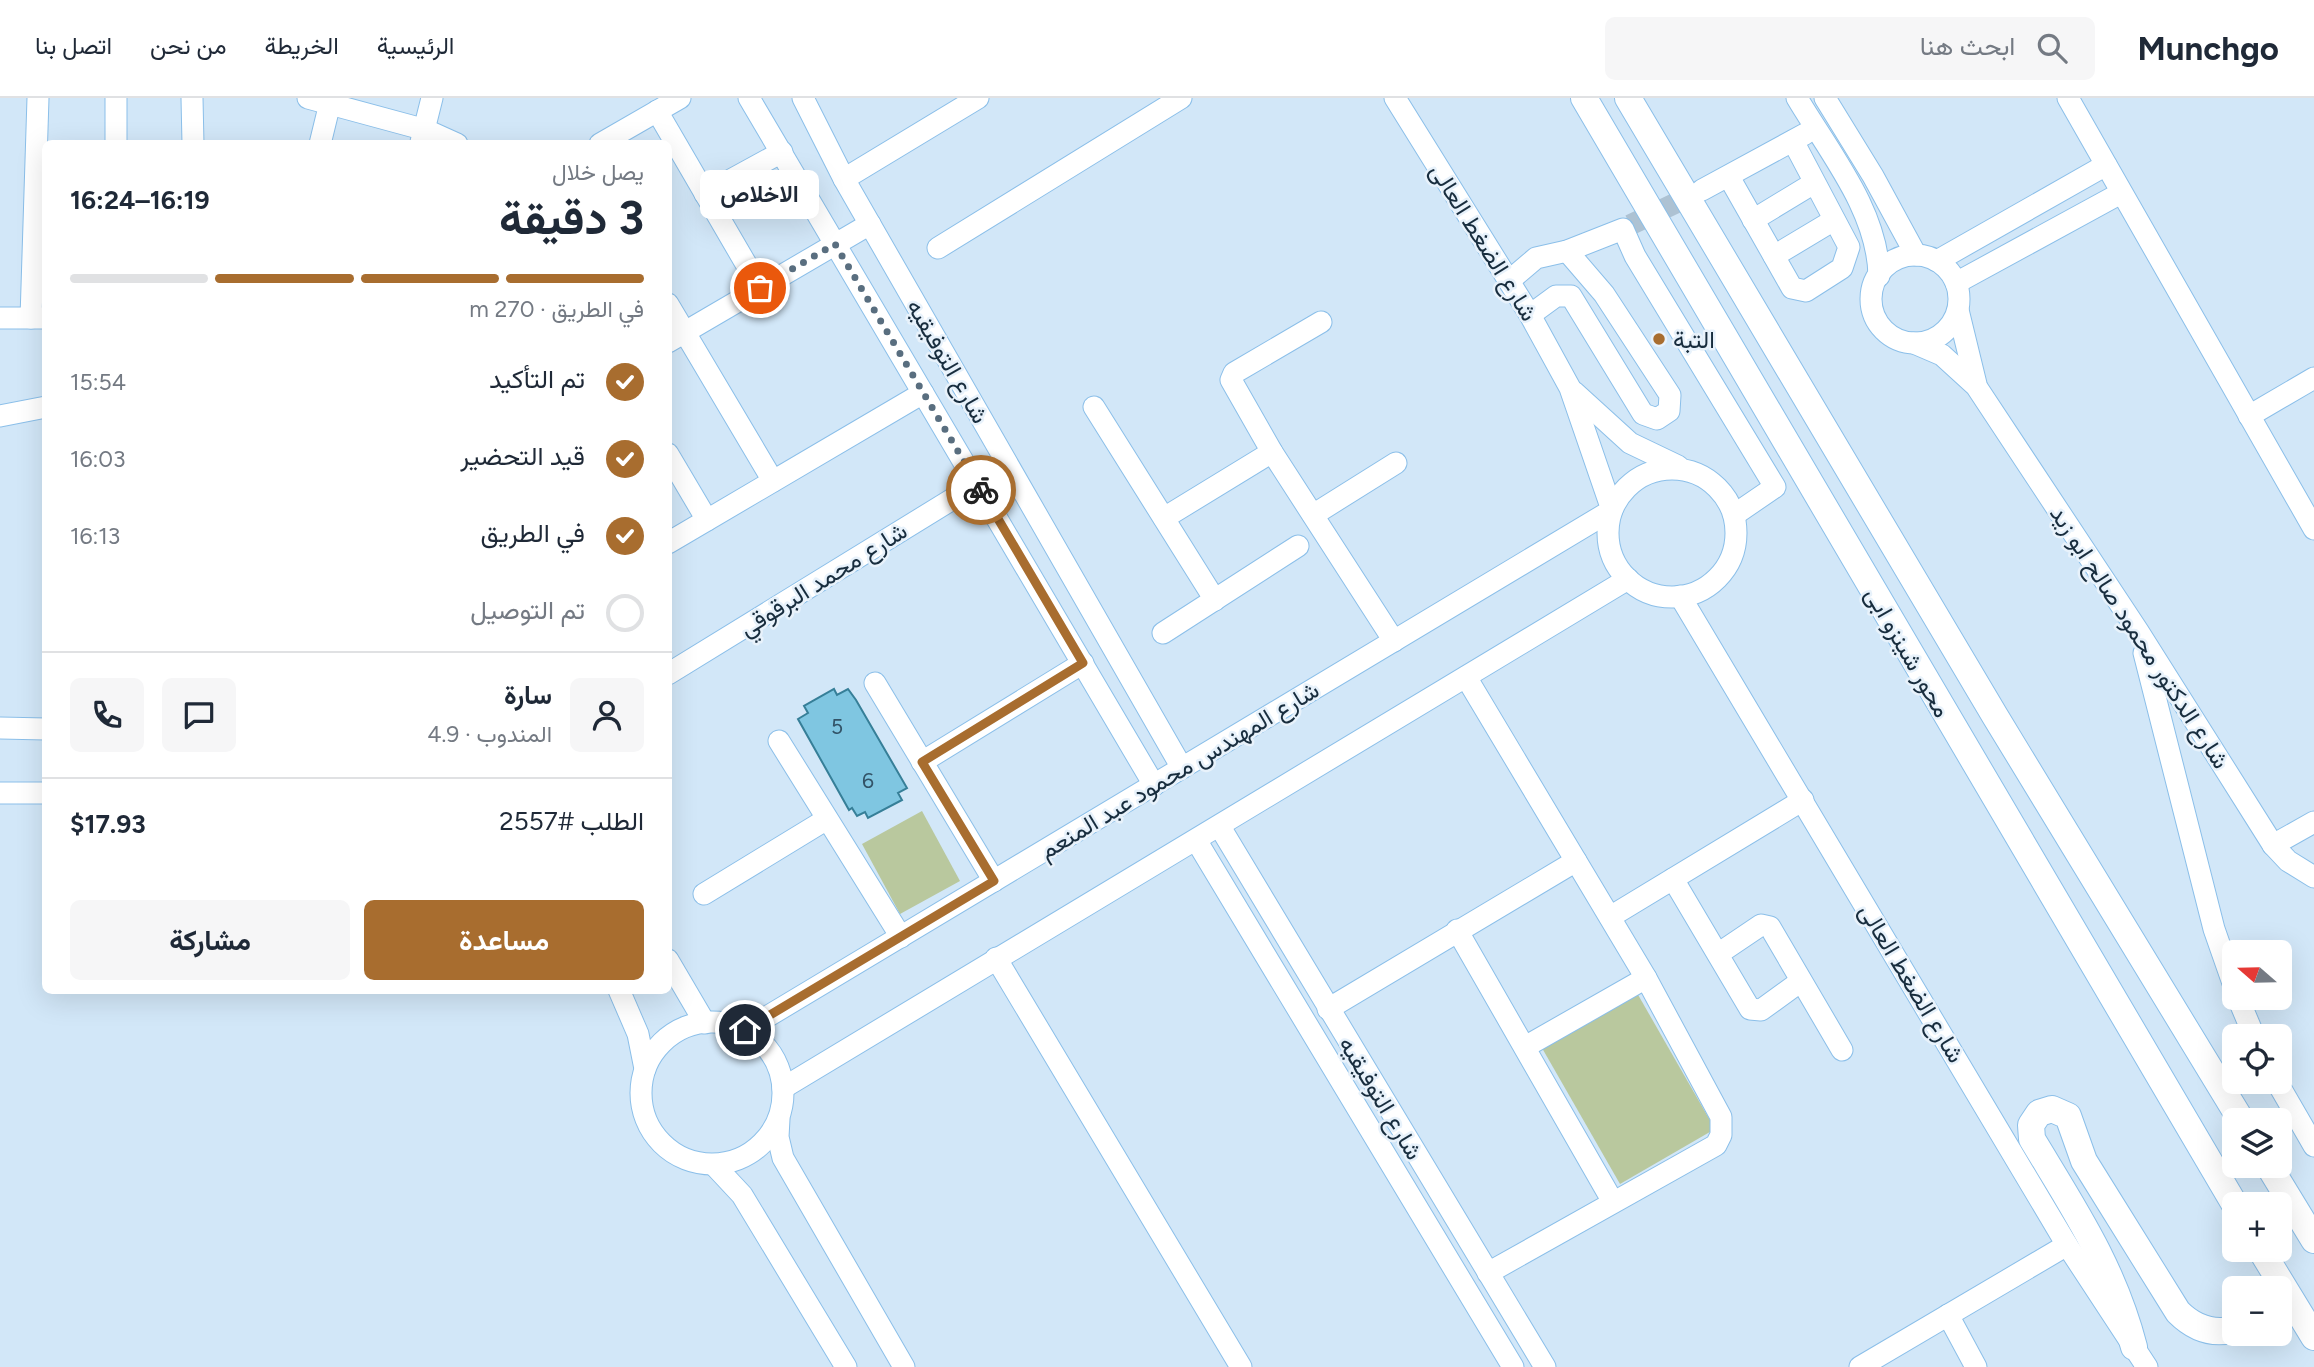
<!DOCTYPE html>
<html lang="ar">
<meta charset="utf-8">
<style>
:root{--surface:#fff;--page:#f6f6f7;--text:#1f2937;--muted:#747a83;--line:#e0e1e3;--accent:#a86d2f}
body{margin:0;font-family:Figtree,Vazirmatn,sans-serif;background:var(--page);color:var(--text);direction:rtl;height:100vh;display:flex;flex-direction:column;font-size:26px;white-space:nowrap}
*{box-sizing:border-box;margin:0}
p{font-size:23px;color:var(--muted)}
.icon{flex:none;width:38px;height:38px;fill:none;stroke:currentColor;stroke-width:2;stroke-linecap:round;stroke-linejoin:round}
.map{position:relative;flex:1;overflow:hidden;direction:ltr}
.details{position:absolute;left:42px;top:42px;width:630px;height:854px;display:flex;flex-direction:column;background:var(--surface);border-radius:10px;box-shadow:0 7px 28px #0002;direction:rtl}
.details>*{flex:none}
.needle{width:46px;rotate:290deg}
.controls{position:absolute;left:2222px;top:842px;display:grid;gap:14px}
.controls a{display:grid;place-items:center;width:70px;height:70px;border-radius:10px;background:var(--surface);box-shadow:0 7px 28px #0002;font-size:35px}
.pin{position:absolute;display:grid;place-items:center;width:60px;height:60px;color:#fff;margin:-30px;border:4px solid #fff;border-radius:50%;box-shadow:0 2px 7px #0007}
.courier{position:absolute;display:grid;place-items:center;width:70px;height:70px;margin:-35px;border:5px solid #a86d2f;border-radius:50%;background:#fff;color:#222;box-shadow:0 2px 9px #0007}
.bubble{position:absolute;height:49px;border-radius:10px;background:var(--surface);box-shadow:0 7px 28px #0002;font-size:23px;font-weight:700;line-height:49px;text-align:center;direction:rtl}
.headline em{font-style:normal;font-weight:700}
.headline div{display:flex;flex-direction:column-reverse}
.headline{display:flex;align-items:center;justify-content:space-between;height:119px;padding:0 28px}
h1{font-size:46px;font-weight:700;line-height:52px}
.bar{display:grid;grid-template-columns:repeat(4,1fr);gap:10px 7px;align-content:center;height:84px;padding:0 28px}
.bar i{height:9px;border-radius:5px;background:var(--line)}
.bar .on{background:var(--accent)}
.bar p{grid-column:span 4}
.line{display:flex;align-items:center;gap:18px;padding:0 28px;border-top:2px solid var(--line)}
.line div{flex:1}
.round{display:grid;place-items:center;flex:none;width:74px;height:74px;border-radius:10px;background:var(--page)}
ol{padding:0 28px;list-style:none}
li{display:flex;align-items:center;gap:21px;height:77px}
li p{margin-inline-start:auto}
li .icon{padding:7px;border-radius:50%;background:var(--accent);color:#fff;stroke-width:4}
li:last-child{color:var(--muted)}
li i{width:38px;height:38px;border:4px solid var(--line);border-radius:50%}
.action{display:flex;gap:14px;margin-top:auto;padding:14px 28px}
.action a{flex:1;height:80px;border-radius:10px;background:var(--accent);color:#fff;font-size:28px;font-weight:700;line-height:80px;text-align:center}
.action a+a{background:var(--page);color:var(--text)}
header{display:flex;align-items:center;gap:42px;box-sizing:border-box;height:98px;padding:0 35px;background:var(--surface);border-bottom:2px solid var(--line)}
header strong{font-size:33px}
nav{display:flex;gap:38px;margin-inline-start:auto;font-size:24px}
.search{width:490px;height:63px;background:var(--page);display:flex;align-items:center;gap:18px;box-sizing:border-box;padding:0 24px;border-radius:10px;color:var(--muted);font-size:26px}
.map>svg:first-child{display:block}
</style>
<header>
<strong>Munchgo</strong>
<div class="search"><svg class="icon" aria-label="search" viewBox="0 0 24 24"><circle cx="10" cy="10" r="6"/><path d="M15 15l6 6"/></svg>ابحث هنا</div>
<nav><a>الرئيسية</a><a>الخريطة</a><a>من نحن</a><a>اتصل بنا</a></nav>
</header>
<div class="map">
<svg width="2314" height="1269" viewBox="0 0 2314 1269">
<rect width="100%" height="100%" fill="#d2e7f8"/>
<g fill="#b9c89e">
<path d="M922,713L960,783L900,816L862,746Z"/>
<path d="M1637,895L1715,1031L1620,1086L1542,950Z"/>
</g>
<path fill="#7fc6e1" stroke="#367f98" stroke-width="2" d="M834,591L837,597L848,591L856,602L907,690L898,695L902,702L868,720L865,714L857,718L852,710L849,712L798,621L808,615L804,608Z"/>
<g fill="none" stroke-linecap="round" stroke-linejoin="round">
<path stroke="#adc2d3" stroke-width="21" stroke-dasharray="21 10" stroke-linecap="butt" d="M1630,127L1701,93"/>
<g stroke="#8bbfe9" stroke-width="23">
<g id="minor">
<path d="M192,0L193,46"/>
<path d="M308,0L426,32L457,46"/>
<path d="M749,0L1154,687"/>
<path d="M803,0L844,81L1182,670"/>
<path d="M1797,0C1829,54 1878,113 1879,178"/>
<path d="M1825,0L1873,78L1916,157"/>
<path d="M2068,0L2314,431"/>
<path d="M657,13L760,190"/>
<path d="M421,44L432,0"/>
<path d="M116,46V0"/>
<path d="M320,46L330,5"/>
<path d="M600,46L680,0"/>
<path d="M1729,79L1792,190L1806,193L1842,170L1849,149L1793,43"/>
<path d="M844,81L978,0"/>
<path d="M1702,92L1805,36"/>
<path d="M705,96L782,54"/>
<path d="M1753,122L1814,85"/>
<path d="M938,150L1181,0"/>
<circle cx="1915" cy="201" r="44"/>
<path d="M1774,158L1834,122"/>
<path d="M1937,163L2106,67"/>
<path d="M1509,183L1536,160L1567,153L1623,131L1635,158L1775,389L1734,417"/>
<path d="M1956,185L2121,95"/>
<path d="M668,206L773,383"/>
<path d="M1958,212L1976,286"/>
<path d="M1530,217L1556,198H1571L1643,316L1657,321L1669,313L1670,297L1604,196L1567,153"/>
<path d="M0,220H43"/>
<path d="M31,220L38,0"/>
<path d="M1321,224L1234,275L1231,282L1272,354L1394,543"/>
<path d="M668,244L870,126"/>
<path d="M1914,245L1942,257L1976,288L2138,533L2273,747L2288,763L2314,779"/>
<path d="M1574,294L1630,345L1678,368"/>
<path d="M1094,309L1215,502"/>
<path d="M0,318L46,309"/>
<path d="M2249,318L2314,280"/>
<path d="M668,356L707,422"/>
<circle cx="1672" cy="435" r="64"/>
<path d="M1313,417L1396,365"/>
<path d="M1164,420L1272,354"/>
<path d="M668,445L923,295"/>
<path d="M1680,498L2067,1147L2147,1269"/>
<path d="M1163,535L1298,448"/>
<path d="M2144,555L2214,831L2235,891"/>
<path d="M668,576L977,386"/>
<path d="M1466,579L1646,880L1721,1019V1037L1716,1047L1488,1175"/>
<path d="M875,585L994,783"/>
<path d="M0,630L46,631"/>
<path d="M779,643L901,839"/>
<path d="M922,664L1083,565"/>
<path d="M0,695H46"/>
<path d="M1220,729L1545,1269"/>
<path d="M1196,742L1513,1269"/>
<path d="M2273,747L2314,724"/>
<path d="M1673,781L1750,911L1761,912L1801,883"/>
<path d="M704,796L827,721"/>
<path d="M1610,819L1803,702"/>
<path d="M1457,832L1613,1104"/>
<path d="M1718,856L1761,827L1770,829L1842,952"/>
<path d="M996,860L1241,1269"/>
<path d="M668,862L705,925"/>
<path d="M619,892L638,936L645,971"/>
<path d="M2238,900L2254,938"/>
<path d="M1328,911L1576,763"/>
<circle cx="712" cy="995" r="71"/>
<path d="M745,932L1612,412L1570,290L1530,217L1395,0"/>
<path d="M1525,949L1646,880"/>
<path d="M2277,984L2314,1048"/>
<path d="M783,990L1628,481"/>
<path d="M779,1021L778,1039L783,1060L904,1269"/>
<path d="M714,1067L742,1097L846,1269"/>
<path d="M1948,1217L1976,1269"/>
<path d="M1860,1269L2067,1147"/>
</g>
</g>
<g stroke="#8bbfe9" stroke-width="28">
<g id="major">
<path d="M1584,0L2235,1107"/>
<path d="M1628,0L1995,618L2241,1022"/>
<path d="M2269,1068L2314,1142"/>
<path d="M2261,1152L2314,1239"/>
<path d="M2134,1249C2113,1168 2074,1111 2032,1041L2031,1027L2039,1015L2052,1011L2068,1018L2084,1063L2178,1214C2194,1230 2213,1237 2235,1231"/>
</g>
</g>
<use href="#minor" stroke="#fff" stroke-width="21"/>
<use href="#major" stroke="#fff" stroke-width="26"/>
</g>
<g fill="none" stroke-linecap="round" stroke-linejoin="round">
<path stroke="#596e7f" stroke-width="7" stroke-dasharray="0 12.6" d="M760,190L835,146L981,392"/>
<path stroke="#a86d2f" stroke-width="9" d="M745,932L994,783L922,664L1083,565L981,392"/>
</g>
<circle fill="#a86d2f" stroke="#e8f2fb" stroke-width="2.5" cx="1659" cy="241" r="7"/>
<g text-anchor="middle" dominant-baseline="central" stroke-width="5" stroke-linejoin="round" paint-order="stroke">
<g font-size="21" fill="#325367">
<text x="837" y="628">5</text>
<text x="868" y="682">6</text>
</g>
<g font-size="24" fill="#182d3e" stroke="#e8f2fb">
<text transform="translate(1484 144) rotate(58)">شارع الضغط العالى</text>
<text transform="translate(948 263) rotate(60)">شارع التوفيقيه</text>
<text transform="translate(823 481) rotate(-32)">شارع محمد البرقوقي</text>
<text transform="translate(2140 539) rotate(57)">شارع الدكتور محمود صالح ابو زيد</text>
<text transform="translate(1908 554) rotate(60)">محور شينزو ابى</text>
<text transform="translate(1179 672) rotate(-31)">شارع المهندس محمود عبد المنعم</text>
<text transform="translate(1912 885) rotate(59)">شارع الضغط العالى</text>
<text transform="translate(1381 1000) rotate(59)">شارع التوفيقيه</text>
</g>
<g font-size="24" fill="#182d3e" stroke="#e8f2fb" text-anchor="start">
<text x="1673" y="241">التبة</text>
</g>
</g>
</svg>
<div class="controls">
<a><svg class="needle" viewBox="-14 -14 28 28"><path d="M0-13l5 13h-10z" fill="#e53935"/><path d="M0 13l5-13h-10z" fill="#747a83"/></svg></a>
<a><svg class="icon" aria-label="locate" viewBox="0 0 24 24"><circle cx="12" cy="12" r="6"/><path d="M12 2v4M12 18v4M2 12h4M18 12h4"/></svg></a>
<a><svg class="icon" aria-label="layers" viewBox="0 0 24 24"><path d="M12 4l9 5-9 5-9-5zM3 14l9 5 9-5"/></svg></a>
<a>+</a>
<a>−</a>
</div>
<div class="pin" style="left:760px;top:190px;background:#ea580c"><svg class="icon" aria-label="bag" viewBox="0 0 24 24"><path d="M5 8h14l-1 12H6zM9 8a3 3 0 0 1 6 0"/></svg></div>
<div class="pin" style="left:745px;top:932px;background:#1f2937"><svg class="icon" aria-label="home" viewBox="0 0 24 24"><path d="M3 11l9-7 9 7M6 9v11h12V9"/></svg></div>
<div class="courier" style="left:981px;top:392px"><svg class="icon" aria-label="bike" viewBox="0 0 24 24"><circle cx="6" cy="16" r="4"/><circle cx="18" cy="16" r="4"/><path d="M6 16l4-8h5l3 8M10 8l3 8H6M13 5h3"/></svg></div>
<div class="bubble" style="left:700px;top:72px;width:119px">الاخلاص</div>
<section class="details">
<div class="headline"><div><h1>3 دقيقة</h1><p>يصل خلال</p></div><em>16:19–16:24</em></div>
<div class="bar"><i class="on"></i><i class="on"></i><i class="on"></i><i></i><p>في الطريق · 270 m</p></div>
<ol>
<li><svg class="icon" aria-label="check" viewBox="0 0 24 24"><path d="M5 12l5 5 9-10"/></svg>تم التأكيد<p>15:54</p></li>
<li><svg class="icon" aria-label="check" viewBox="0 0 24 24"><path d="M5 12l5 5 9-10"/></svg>قيد التحضير<p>16:03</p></li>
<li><svg class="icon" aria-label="check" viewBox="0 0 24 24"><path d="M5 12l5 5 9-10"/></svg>في الطريق<p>16:13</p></li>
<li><i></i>تم التوصيل</li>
</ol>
<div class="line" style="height:126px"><a class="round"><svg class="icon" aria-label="person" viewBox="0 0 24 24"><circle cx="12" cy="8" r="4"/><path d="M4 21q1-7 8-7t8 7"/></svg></a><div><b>سارة</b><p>المندوب · 4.9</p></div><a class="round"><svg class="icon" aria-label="chat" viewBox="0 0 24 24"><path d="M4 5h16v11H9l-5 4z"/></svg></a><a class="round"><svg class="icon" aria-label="phone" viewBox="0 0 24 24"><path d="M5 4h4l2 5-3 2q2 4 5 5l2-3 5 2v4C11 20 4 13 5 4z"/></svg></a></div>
<div class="line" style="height:91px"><div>الطلب #2557</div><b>$17.93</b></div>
<div class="action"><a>مساعدة</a><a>مشاركة</a></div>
</section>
</div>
